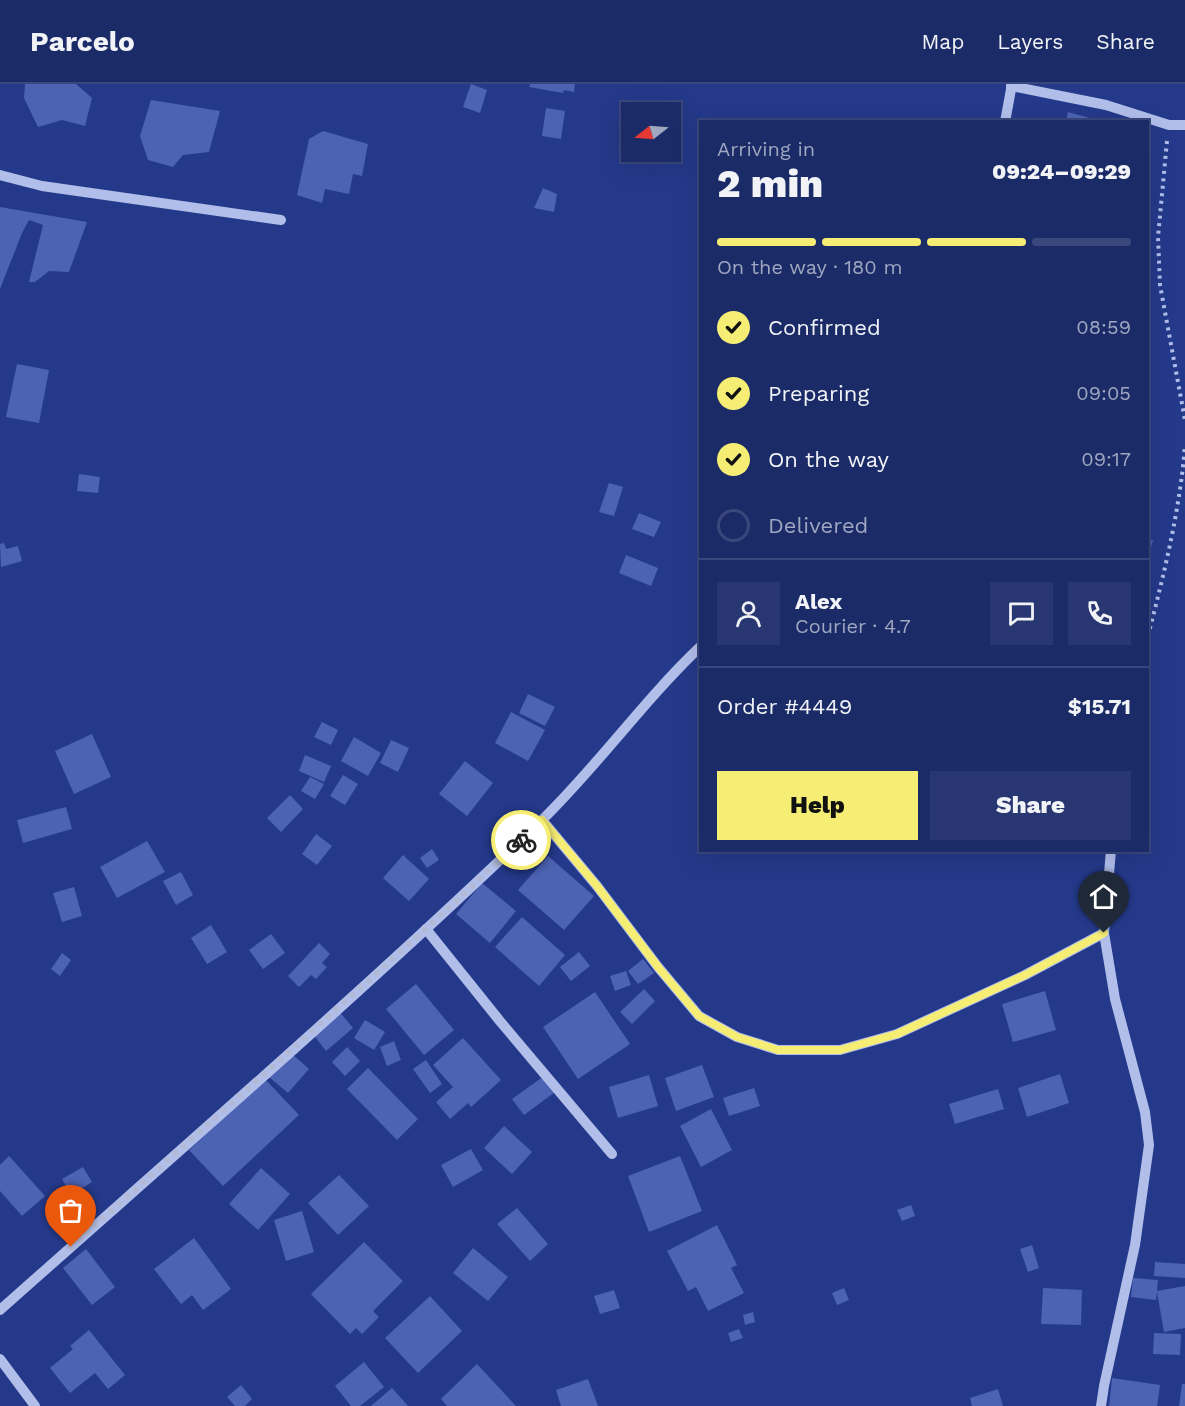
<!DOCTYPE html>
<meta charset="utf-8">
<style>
:root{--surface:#1b2b68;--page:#283771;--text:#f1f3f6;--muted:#a0a7c0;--line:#39477c;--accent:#f5ed74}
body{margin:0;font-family:"Work Sans",sans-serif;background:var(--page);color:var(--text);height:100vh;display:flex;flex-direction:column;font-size:22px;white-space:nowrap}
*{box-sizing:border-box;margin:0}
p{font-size:20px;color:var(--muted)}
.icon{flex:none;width:33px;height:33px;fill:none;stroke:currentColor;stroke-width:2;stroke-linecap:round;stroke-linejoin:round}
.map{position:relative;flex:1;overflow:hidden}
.drawer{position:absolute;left:699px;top:36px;width:450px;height:732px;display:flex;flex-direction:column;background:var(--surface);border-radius:0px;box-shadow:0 6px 24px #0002,0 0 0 2px var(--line)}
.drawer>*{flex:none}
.needle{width:39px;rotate:253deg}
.controls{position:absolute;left:621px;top:18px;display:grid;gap:12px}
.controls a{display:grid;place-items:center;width:60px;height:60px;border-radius:0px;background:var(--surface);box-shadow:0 6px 24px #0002,0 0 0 2px var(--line);font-size:30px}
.pin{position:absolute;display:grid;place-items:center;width:51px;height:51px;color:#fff;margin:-62px -26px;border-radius:50% 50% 50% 0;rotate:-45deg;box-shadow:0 0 6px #0007}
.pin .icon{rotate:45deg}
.courier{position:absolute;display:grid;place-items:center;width:60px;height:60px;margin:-30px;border:4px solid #f5ed74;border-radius:50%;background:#fff;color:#222;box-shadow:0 2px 8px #0007}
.head em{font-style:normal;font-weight:800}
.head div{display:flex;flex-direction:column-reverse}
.head{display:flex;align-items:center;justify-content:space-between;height:102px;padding:0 18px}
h1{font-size:39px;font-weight:800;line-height:45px}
.bar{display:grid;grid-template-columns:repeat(4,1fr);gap:9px 6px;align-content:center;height:72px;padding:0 18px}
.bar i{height:8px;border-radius:4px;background:var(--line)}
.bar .selected{background:var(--accent)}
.bar p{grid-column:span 4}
.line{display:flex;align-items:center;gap:15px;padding:0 18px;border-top:2px solid var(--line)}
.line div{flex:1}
.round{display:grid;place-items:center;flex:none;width:63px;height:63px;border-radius:0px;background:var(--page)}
ol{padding:0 18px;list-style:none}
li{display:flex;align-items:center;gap:18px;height:66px}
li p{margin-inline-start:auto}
li .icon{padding:6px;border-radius:50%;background:var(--accent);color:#111;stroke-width:4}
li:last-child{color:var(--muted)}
li i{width:33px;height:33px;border:3px solid var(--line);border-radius:50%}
.action{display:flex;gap:12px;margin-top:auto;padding:12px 18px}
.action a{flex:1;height:69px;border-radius:0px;background:var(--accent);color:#111;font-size:24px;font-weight:800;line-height:69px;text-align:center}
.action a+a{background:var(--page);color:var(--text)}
header{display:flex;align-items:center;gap:36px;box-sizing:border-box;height:84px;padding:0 30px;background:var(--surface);border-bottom:2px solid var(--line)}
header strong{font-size:28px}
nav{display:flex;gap:33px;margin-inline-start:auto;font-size:21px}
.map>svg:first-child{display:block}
</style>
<header>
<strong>Parcelo</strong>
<nav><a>Map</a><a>Layers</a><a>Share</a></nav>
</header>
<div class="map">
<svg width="1185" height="1322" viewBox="0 0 1185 1322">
<rect width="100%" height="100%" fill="#24398a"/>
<g fill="#4c62b2">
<path d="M25,0H76L92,14L85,42L62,36L38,43L24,14Z"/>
<path d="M471,0L487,6L480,29L463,23Z"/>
<path d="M530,0H575L574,8L564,6L563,9L529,3Z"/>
<path d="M151,16L220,27L209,68L183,71L173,83L148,76L140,52Z"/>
<path d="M546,24L565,27L561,55L542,52Z"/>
<path d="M1068,28L1101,37V38H1066Z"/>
<path d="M323,47L368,60L362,92L353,90L349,110L325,105L322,119L297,111L309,55Z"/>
<path d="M543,104L557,110L554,128L534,124Z"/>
<path d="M0,123L87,138L69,188L49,187L35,198H29L43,141L29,136L22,149L0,205Z"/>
<path d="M17,280L49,286L39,339L6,333Z"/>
<path d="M79,390L100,393L98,409L77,407Z"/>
<path d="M609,399L623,403L614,432L599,428Z"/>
<path d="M639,429L661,438L654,453L632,445Z"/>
<path d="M1148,455L1153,456L1148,475Z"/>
<path d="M4,459L6,465L18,462L22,477L1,483L0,460Z"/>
<path d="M626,471L658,484L651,502L619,489Z"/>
<path d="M528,610L555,623L545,642L519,629Z"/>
<path d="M511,628L545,646L528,677L495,659Z"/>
<path d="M322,638L338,646L331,661L314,653Z"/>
<path d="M92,650L111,693L74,710L55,667Z"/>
<path d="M354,653L381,669L368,692L341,677Z"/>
<path d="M391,656L409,664L398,688L380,679Z"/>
<path d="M305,671L331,682L324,698L299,687Z"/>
<path d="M465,677L493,699L467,732L439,710Z"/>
<path d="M343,691L358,700L345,721L330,712Z"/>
<path d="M310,693L324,700L315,715L301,707Z"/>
<path d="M290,711L303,725L281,748L267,734Z"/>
<path d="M66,723L72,745L23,759L17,736Z"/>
<path d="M316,750L332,762L317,781L302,770Z"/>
<path d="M147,757L165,788L117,814L100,783Z"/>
<path d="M432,765L439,776L427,784L420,774Z"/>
<path d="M403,771L429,795L409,817L383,794Z"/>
<path d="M548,772L594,812L564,846L518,806Z"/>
<path d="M181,788L193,811L176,821L163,797Z"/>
<path d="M482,799L516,827L490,859L456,830Z"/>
<path d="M74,803L82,832L62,838L53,809Z"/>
<path d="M522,833L565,871L539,902L495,863Z"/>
<path d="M211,841L227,868L207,880L191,854Z"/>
<path d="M271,850L285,869L263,885L249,866Z"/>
<path d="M319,859L330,870L322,879L327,883L316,895L311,891L299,903L288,892Z"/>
<path d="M579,868L590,882L571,897L560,883Z"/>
<path d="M62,869L71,876L60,892L51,885Z"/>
<path d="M643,875L654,889L638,900L628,887Z"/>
<path d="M626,887L631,901L615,907L610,892Z"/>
<path d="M416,900L454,946L424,971L386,925Z"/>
<path d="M644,905L655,917L632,940L620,928Z"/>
<path d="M1045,907L1056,946L1013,958L1002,920Z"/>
<path d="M595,908L630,960L578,995L543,943Z"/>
<path d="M338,926L353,944L326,967L312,949Z"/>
<path d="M365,936L385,948L374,966L354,954Z"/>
<path d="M463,954L501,996L471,1023L468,1019L450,1035L436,1018L453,1003L433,981Z"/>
<path d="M394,957L401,976L387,982L380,963Z"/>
<path d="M347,963L360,977L345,992L332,978Z"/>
<path d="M291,969L309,985L288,1009L269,993Z"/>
<path d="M426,976L442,1000L430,1009L413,985Z"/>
<path d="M702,981L714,1013L676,1027L665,994Z"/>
<path d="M368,984L418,1035L397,1056L347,1005Z"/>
<path d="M1060,990L1069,1019L1027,1033L1018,1004Z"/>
<path d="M649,991L658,1022L618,1034L609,1003Z"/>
<path d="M544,992L555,1008L524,1031L512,1015Z"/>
<path d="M265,995L299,1031L223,1102L189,1066Z"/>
<path d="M754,1004L760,1022L729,1032L723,1014Z"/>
<path d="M998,1005L1004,1025L955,1040L949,1020Z"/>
<path d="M711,1025L732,1066L701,1083L680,1042Z"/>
<path d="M504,1042L532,1068L512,1090L484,1064Z"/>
<path d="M471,1065L483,1086L453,1103L441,1081Z"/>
<path d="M9,1072L45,1112L22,1132L0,1107V1081Z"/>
<path d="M680,1072L702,1127L649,1148L628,1092Z"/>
<path d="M83,1083L92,1098L71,1111L62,1095Z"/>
<path d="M261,1084L290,1110L258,1146L229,1120Z"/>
<path d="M339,1091L369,1122L338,1151L308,1119Z"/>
<path d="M911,1121L915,1132L902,1137L897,1126Z"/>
<path d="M517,1124L548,1160L530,1177L497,1140Z"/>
<path d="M302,1127L314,1168L286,1177L274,1136Z"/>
<path d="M717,1141L737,1181L731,1184L744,1209L708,1227L696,1203L688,1207L667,1167Z"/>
<path d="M194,1154L231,1205L203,1226L192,1211L181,1220L154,1185Z"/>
<path d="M364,1158L403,1197L373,1227L379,1233L362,1250L356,1244L350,1250L311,1210Z"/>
<path d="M1032,1161L1039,1184L1028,1188L1020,1165Z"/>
<path d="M473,1164L508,1193L488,1217L453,1189Z"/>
<path d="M86,1165L115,1203L92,1221L63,1184Z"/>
<path d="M1155,1178L1185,1180V1194L1154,1192Z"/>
<path d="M1133,1194L1158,1196L1157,1207L1185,1202V1244L1164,1248L1157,1208L1156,1216L1131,1213Z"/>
<path d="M844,1204L849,1216L837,1221L832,1209Z"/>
<path d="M1043,1204L1082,1206L1081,1241L1041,1240Z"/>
<path d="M614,1206L620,1224L600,1230L594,1212Z"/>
<path d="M430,1212L462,1247L418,1289L385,1254Z"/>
<path d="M753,1228L755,1238L745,1241L743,1231Z"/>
<path d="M739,1245L743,1254L731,1258L728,1249Z"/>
<path d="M89,1246L125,1291L108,1305L95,1289L70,1309L50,1284L73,1265L70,1262Z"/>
<path d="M1154,1249L1181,1250L1180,1271L1153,1270Z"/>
<path d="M364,1278L384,1303L360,1322H351L335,1302Z"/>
<path d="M477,1280L516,1322H447L441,1315Z"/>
<path d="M1112,1294L1160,1301L1157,1322H1109Z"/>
<path d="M588,1295L598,1322H561L556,1306Z"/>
<path d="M1182,1300H1185V1322H1179Z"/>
<path d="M241,1301L252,1315L245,1322H235L227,1313Z"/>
<path d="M392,1304L408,1322H371Z"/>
<path d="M998,1305L1003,1322H972L970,1314Z"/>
</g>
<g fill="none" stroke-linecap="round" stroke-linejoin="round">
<g stroke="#b1beea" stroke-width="4" stroke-dasharray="3 4.5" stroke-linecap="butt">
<path d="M1167,57L1158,153L1160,201L1185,336"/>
<path d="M1148,552C1164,490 1180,426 1185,361"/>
</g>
<g stroke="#b1beea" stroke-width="10">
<path d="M1011,2L1106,21L1169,41H1185"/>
<path d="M1005,38L1012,0"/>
<path d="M0,91L42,102L281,136"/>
<path d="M542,736L597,802L658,883L699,932L737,953L778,966H840L897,950L1025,891L1104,849"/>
<path d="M426,845L499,936L612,1070"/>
<path d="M0,1226C181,1065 365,906 540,738C597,683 643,617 700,563"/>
<path d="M0,1275L35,1322"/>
<path d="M1101,1322L1104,1302L1135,1161L1149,1061L1145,1028L1115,915L1104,849L1111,766"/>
</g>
</g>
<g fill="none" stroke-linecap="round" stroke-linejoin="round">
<path stroke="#b2bad6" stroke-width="6" stroke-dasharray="0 10.8" d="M71,1163L426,845L521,756"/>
<path stroke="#f5ed74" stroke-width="8" d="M521,756L542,736L597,802L658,883L699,932L737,953L778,966H840L897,950L1025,891L1104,849"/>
</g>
</svg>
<div class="controls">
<a><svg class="needle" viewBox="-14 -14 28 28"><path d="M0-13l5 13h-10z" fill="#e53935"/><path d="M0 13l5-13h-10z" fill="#a0a7c0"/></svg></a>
</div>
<div class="pin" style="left:71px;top:1163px;background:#ea580c"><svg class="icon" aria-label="bag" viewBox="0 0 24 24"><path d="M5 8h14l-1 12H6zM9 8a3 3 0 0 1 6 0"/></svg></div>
<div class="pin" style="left:1104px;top:849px;background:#1f2937"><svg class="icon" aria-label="home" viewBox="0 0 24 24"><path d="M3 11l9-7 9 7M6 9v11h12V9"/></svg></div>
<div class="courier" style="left:521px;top:756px"><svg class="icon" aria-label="bike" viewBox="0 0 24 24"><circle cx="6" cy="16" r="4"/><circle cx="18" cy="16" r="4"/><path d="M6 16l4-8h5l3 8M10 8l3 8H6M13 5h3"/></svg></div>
<section class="drawer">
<div class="head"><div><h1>2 min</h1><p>Arriving in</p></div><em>09:24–09:29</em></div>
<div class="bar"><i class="selected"></i><i class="selected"></i><i class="selected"></i><i></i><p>On the way · 180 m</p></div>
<ol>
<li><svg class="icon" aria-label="check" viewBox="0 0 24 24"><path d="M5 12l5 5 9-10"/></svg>Confirmed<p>08:59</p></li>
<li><svg class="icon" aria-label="check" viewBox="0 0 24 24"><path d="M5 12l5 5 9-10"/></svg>Preparing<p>09:05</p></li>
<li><svg class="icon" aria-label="check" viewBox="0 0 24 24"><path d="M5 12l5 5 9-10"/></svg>On the way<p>09:17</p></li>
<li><i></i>Delivered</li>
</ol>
<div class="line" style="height:108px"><a class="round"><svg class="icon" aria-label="person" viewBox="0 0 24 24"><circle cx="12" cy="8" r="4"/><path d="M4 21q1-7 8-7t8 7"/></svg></a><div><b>Alex</b><p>Courier · 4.7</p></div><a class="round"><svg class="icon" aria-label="chat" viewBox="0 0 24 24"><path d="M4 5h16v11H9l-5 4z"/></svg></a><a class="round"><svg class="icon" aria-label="phone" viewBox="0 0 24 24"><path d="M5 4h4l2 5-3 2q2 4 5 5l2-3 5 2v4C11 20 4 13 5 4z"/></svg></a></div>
<div class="line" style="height:78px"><div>Order #4449</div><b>$15.71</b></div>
<div class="action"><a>Help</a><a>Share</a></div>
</section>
</div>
